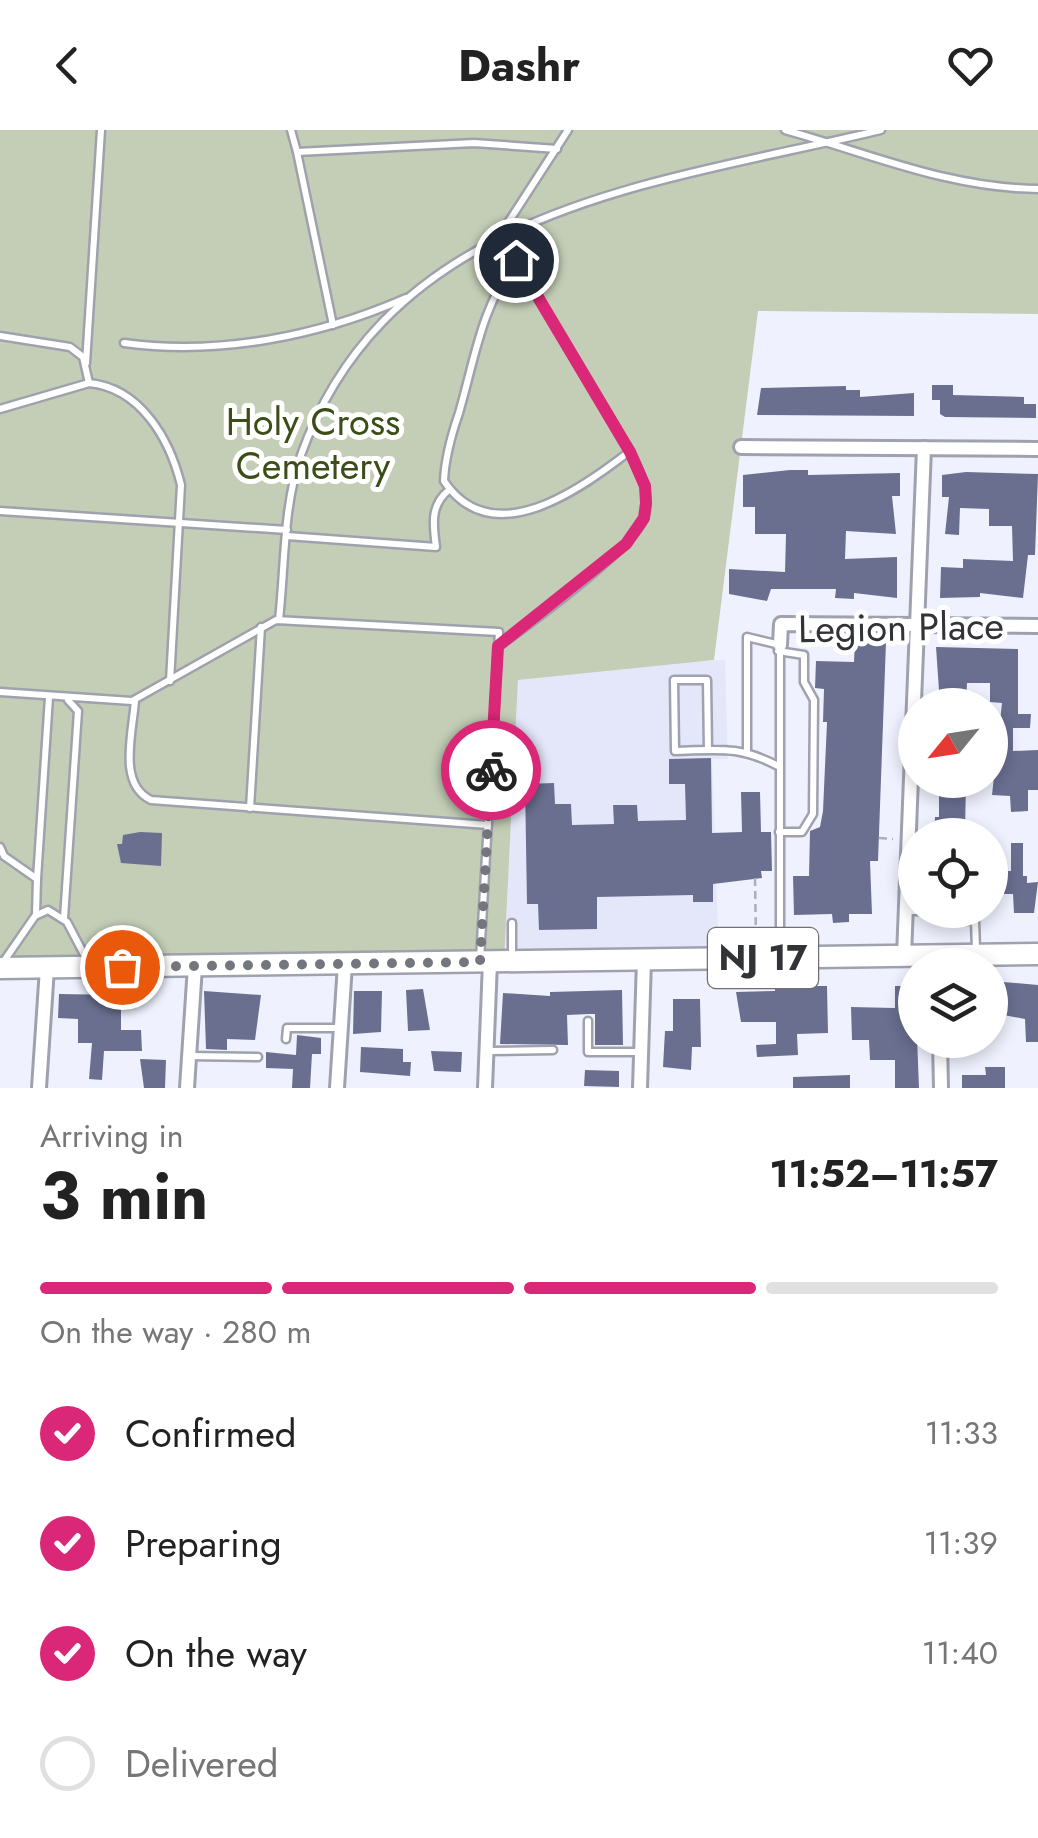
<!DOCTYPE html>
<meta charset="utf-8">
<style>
:root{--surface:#fff;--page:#f2f2f2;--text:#222;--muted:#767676;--line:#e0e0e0;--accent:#db2777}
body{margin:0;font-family:Jost,sans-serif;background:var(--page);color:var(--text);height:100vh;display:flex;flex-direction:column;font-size:38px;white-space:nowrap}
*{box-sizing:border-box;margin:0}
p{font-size:32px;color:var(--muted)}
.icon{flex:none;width:55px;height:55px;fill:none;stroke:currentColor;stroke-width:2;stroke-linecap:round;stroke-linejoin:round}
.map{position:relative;height:958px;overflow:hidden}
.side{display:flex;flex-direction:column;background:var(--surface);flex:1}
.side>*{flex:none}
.needle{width:65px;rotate:240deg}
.controls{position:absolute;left:898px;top:558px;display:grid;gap:20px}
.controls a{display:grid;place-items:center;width:110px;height:110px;border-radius:50%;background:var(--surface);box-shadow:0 5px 15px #0003;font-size:50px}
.pin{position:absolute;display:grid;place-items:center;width:85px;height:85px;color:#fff;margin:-42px;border:5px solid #fff;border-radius:50%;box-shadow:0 2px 10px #0007}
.courier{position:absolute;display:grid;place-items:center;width:100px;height:100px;margin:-50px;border:8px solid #db2777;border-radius:50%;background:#fff;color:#222;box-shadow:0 2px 12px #0007}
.headline em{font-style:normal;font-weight:700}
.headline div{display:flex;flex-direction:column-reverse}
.headline{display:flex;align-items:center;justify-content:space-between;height:170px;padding:0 40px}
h1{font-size:65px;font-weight:700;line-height:75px}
.bar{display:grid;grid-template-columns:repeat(4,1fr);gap:15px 10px;align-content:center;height:120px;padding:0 40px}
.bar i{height:12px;border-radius:8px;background:var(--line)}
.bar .current{background:var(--accent)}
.bar p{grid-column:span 4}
ol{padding:0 40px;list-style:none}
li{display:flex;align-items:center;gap:30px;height:110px}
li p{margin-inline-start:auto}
li .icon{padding:10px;border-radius:50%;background:var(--accent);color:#fff;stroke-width:4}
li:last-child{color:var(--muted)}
li i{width:55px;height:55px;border:5px solid var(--line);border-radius:50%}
header{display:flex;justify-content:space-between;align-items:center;height:130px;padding:0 40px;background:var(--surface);font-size:45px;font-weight:700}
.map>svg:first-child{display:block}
</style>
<header><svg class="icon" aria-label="back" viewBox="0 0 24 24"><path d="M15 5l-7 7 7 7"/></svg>Dashr<svg class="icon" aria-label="heart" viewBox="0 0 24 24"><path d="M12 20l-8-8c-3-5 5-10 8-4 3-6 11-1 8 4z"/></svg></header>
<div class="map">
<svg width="1038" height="958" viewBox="0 0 1038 958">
<rect width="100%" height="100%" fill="#eff2fe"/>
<path fill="#e4e7fa" d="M725,530L728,629H712L719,829L504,832L518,550L643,534Z"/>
<path fill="#c4ceb7" d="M0,0H1038V184L758,181L714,530L518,550L504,832L0,838Z"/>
<g fill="#6a6f90">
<path d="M932,255H953V265L1024,267V274H1036V288L945,287L940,284V270H932Z"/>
<path d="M846,256V260H860V267L914,263V286L757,285L761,258Z"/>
<path d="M790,340H808V345L900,343V366H892L896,404L846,401L845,429L897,427V468L854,463V469L835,468L836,459H771L767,471L729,464V439L785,442L786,404H755V377H743V345Z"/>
<path d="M966,342L1038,344L1035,425H1028L1023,468L980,463V467L940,468L941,437L963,438V429L1013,431L1012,396H989V379L960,378L959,405L945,404L949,367H942V345Z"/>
<path d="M855,510L886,512L878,731H870L872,784H849V792L833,793L832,784L794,785L793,746H809L810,701L820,697L823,681L827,592H823L824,559L815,558L816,531L854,532Z"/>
<path d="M936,517L1018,519V584H1031L1030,598H1013V621L1038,620V660H1028V681L1011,682L1010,666L992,665L1002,573L990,572V553H967L966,575H940Z"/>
<path d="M711,628L712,703L742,702L741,662H760L761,702H771L772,741H761L762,748L713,754V772H693V765L597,767V799L539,800L538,774H527L525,654L554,653L555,674H571L572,695L614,694L613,675H637L638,691L686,690L685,654H669V629Z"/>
<path d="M939,650H966L965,702L934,703L935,687H939Z"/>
<path d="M140,702L162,703L161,736L121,733L117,714H122L123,705Z"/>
<path d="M1011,713H1023V746H1027V753L1038,752L1034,783H1014L1013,764H990V741H1011Z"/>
<path d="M992,851L1038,855V912H1026L1025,889L993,883Z"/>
<path d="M775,856H827L828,903L797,904L798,925L757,927L756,915L776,914V892H741L736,862L775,861Z"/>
<path d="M895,856H915L919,958H895V930H870L869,910H852L851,877L895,878Z"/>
<path d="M423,859L430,900L408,901L406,860Z"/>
<path d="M622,860L623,915H595V884H589L567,885L568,915L500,914L503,863L550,866V862Z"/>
<path d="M204,861L261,865L255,910L227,909V920L206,919Z"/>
<path d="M354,861H382L381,902L353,904Z"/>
<path d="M59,864L121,865V900H141L142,921H104L102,950L89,949L92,913H78V889L58,888Z"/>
<path d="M673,869H700L701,917H692L691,940L663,937L665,901H673Z"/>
<path d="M297,905L321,908V924H312L310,958H292L293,939L266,938V922L296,925Z"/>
<path d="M361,917L403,919V932H411L410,946L360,942Z"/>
<path d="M431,921L462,922L461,942L434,941Z"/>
<path d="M140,929L166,930L165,958H144Z"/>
<path d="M985,937H1005V958H962V945H986Z"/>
<path d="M585,940L619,941V957L584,956Z"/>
<path d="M850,945V958H793V947Z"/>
</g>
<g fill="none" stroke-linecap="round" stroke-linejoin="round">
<g stroke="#9fa1ad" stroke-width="11">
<g id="lane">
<path d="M291,0L297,22"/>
<path d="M785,0C871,24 948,58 1038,59"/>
<path d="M516,131C481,178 475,228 459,283C451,306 445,327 444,351C492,423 580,360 630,321"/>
<path d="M333,195L297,22L474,13L557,19"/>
<path d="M0,206L70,217L83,227L89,253"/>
<path d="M124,213C219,226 319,206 406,168"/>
<path d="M86,233L101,0"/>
<path d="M0,279L89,253C141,258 170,310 181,355L170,551"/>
<path d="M0,381L287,400"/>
<path d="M287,406L436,417C433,395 430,375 449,360"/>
<path d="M279,490C285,436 283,377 301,325C390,76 661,53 881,0"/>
<path d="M499,516C528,495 634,418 644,388C652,364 640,342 630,321L500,105L568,0"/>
<path d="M778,521L804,525V552L814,570L813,684L802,702H779"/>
<path d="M0,562L132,571L276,490L499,502L480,829"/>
<path d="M135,570C133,602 117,654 151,670L488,695"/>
<path d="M708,620L707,550H674L675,621C718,620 738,615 778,636"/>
<path d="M747,620V507L780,515V822"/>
<path d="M250,678L261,497"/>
<path d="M0,717L4,726L37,749L36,784"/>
<path d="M37,749L49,567"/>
<path d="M937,780L945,790L975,791L976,819"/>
<path d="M907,781H938"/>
<path d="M64,788L78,581L68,570"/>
<path d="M512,827V793"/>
<path d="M4,831L35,786L48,780L67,792L88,832"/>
<path d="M588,891V922H640"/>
<path d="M286,909L287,898H340"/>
<path d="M488,921L553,920"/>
<path d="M189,926L258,927"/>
</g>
</g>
<g stroke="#9fa1ad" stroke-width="18">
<g id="street">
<path d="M741,317L1038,319"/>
<path d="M780,515L781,494L1038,496"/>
<path d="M904,826L924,318"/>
<path d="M940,910L941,958"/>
<path d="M39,958L47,838"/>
<path d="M187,958L195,836"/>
<path d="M337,958L345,834"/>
<path d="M485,958L490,832"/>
<path d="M640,958L644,830"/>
</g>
</g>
<g stroke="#9fa1ad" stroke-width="25">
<path id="primary" d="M0,838L1038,824"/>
</g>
<g stroke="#acaeb8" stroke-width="2.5" stroke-dasharray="8 5" stroke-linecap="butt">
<path d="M879,708L893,709"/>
<path d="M755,748L756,809"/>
</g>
<use href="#lane" stroke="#fff" stroke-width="6"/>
<use href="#street" stroke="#fff" stroke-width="12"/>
<use href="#primary" stroke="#fff" stroke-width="20"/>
</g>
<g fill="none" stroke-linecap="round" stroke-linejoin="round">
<path stroke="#74767d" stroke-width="10" stroke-dasharray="0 18" d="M122,837L480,832L491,640"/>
<path stroke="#db2777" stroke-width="12" d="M491,640L498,516L626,414L644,388L646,373L645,356L630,322L516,130"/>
</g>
<g text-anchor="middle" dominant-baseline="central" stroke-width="10" stroke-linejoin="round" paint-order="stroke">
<rect fill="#fff" stroke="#707073" stroke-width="2.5" x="708" y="798" width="110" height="60" rx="8"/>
<g font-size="35" font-weight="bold" fill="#323337">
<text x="763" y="828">NJ 17</text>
</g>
<g font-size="38" fill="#3c4e18" stroke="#fff">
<text x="313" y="291">Holy Cross<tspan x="313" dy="44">Cemetery</tspan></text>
</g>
<g font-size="38" fill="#323337" stroke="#fff">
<text transform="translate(901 497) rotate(-1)">Legion Place</text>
</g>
</g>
</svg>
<div class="controls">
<a><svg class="needle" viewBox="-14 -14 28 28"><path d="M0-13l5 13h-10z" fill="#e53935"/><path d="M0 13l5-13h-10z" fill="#767676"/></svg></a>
<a><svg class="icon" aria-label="locate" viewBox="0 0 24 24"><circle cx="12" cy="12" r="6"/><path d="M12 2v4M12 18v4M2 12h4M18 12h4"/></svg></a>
<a><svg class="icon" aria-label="layers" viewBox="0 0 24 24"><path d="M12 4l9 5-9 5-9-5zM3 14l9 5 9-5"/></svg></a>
</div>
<div class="pin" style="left:122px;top:837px;background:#ea580c"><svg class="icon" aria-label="bag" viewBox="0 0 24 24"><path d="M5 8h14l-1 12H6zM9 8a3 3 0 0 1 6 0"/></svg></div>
<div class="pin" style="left:516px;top:130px;background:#1f2937"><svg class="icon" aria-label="home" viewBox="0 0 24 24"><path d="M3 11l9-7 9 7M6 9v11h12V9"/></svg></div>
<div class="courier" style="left:491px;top:640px"><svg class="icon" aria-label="bike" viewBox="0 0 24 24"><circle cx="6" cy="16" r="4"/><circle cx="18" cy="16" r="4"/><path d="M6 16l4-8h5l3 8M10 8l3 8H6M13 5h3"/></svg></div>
</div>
<section class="side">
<div class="headline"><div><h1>3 min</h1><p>Arriving in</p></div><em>11:52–11:57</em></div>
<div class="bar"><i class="current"></i><i class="current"></i><i class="current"></i><i></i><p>On the way · 280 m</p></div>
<ol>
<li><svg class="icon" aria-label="check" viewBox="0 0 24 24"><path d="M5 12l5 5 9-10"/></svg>Confirmed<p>11:33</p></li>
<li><svg class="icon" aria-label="check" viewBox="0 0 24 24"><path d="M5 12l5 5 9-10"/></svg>Preparing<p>11:39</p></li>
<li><svg class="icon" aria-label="check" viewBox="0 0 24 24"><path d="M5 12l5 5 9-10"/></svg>On the way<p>11:40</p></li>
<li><i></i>Delivered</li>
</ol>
</section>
